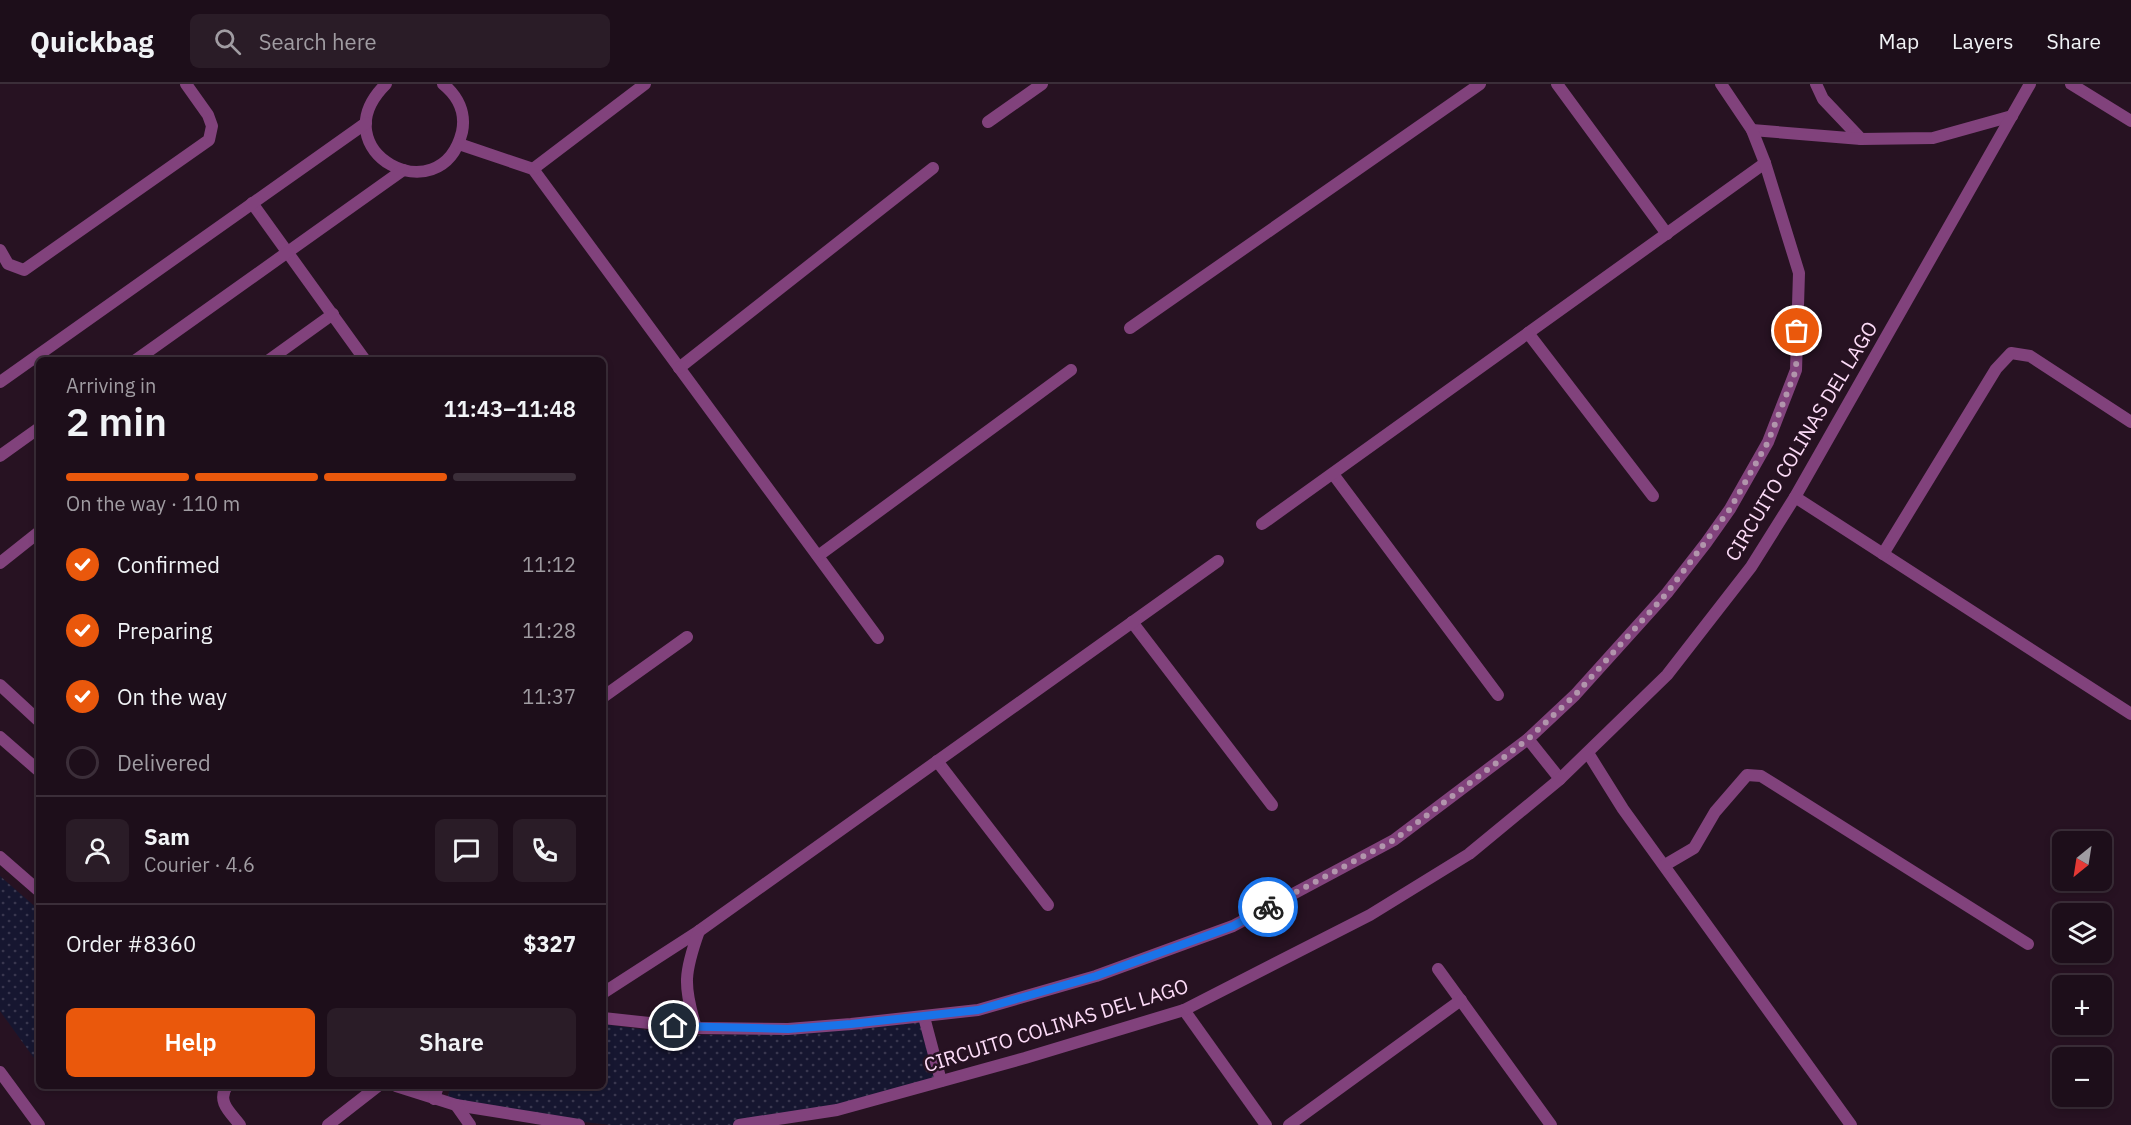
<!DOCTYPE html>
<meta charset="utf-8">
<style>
:root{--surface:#1d0e1a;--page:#2a1c27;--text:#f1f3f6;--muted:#a09ca2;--line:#3b2e39;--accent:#ea580c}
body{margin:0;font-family:"IBM Plex Sans",sans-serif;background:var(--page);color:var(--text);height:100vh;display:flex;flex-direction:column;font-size:22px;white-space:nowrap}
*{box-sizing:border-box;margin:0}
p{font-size:20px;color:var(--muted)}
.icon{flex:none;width:33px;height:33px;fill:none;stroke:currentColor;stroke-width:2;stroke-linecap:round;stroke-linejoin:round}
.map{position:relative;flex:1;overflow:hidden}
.drawer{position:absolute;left:36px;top:273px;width:570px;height:732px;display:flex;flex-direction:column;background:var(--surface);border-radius:9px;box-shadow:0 3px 9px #0003,0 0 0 2px var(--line)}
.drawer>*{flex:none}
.needle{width:39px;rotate:210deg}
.controls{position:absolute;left:2052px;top:747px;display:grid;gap:12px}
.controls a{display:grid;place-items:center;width:60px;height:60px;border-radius:9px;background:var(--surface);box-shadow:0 3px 9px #0003,0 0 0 2px var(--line);font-size:30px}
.pin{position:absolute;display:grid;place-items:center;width:51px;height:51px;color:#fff;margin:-26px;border:3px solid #fff;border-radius:50%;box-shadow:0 2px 6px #0007}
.courier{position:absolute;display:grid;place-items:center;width:60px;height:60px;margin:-30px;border:4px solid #1a73e8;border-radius:50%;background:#fff;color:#222;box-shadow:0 2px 8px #0007}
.head em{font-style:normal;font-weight:600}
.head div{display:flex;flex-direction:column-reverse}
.head{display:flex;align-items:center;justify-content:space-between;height:102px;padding:0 30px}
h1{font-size:39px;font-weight:600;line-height:45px}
.bar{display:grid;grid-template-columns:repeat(4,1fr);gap:9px 6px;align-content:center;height:72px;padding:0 30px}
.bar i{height:8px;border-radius:4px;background:var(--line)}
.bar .selected{background:var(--accent)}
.bar p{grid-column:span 4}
.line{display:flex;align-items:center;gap:15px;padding:0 30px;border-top:2px solid var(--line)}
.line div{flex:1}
.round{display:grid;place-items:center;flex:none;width:63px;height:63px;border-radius:9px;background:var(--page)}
ol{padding:0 30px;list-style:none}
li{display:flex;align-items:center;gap:18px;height:66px}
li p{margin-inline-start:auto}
li .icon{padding:6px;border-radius:50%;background:var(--accent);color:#fff;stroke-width:4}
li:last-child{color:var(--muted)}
li i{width:33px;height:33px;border:3px solid var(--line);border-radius:50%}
.action{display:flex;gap:12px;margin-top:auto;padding:12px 30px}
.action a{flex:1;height:69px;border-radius:9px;background:var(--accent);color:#fff;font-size:24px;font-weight:600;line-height:69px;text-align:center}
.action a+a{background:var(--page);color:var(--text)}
header{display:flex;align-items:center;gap:36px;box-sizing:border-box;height:84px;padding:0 30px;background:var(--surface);border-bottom:2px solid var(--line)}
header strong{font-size:28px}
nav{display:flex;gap:33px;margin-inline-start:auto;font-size:21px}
.search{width:420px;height:54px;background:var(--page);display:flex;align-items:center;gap:15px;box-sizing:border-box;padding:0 21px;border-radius:9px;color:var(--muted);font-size:22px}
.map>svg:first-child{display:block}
</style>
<header>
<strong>Quickbag</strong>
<div class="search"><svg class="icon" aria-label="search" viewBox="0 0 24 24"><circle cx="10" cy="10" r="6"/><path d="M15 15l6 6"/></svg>Search here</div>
<nav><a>Map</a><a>Layers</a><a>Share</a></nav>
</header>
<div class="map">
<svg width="2131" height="1041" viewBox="0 0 2131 1041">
<defs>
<pattern id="park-dots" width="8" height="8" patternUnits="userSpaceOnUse" patternTransform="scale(1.5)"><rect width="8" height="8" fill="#161630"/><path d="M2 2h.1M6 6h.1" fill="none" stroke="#39374f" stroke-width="1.8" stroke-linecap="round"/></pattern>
</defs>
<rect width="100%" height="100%" fill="#271222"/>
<g fill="url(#park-dots)">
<path d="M0,792L39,826V981L0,927Z"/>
<path d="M922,936L938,996L836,1024L735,1041H610L532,1032L447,1014L451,1002H603V940L683,951L798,950Z"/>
</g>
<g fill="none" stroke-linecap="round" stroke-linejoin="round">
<g stroke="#81427c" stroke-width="12">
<path d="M0,601L39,637"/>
<path d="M227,1002C216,1018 231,1029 240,1041"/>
<path d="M328,1041L378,1002"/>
</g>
<g stroke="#81427c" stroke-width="12">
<path d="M386,0C318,67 441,132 462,48C466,29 458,12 443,0"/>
<path d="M1557,0L1667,150"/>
<path d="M1816,0L1823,15L1861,55"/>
<path d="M2071,0L2131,37"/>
<path d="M988,38L1042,0"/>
<path d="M1752,46L1861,55L1933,54L2012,32"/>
<path d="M459,60L533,85L878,554"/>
<path d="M533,85L645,0"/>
<path d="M252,119L365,276"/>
<path d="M0,166L8,180L24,186L209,56L212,42L208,31L186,0"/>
<path d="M1130,244L1480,0"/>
<path d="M1528,249L1653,412"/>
<path d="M136,276L403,86"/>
<path d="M269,276L333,230"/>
<path d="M679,284L933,84"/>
<path d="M0,298L366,39"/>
<path d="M0,372L39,344"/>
<path d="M1333,390L1498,611"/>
<path d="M1795,413L2131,630"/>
<path d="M1262,440L1765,79"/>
<path d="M1883,470L1996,285L2011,269L2030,272L2131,338"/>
<path d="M818,472L1071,286"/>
<path d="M0,479L39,448"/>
<path d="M1132,538L1272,721"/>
<path d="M603,613L687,553"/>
<path d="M0,653L39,687"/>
<path d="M1528,655L1560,695"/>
<path d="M1588,669L1623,725L1851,1041"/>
<path d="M937,677L1048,821"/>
<path d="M0,773L39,807"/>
<path d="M1665,781L1694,764L1715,728L1747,691L1761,692L2028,860"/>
<path d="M1438,885L1551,1041"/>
<path d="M603,909L699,847L1218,477"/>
<path d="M1184,926L1266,1041"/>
<path d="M924,933L941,997"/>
<path d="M603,934L696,944L788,945L851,940L978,926L1096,892L1233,842L1394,756L1528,655L1575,611L1667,509L1706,459L1730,425L1768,358L1796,286L1799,189L1765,79L1752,46L1721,0"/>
<path d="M696,944C683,901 684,889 699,847"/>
<path d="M0,988L39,1041"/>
<path d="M396,1002L456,1021L579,1041"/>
<path d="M434,1015L438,1002"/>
<path d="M456,1021L470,1041"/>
<path d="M739,1041L837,1026L1025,974L1184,926L1370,831L1469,770L1560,695L1667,591L1751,483L1795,413L2030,0"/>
<path d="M1289,1041L1461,916"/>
</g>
</g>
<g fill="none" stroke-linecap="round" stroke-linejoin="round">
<path stroke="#b195ac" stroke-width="6" stroke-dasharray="0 10.8" d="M1268,823L1394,756L1528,655L1575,611L1667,509L1730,425L1768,358L1796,286L1797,247"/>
<path stroke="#1a73e8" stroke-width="8" d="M674,942L788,945L851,940L978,926L1096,892L1233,842L1268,823"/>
</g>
<g text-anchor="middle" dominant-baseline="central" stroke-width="5" stroke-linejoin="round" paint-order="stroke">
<g font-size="20" fill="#fcdbf7" stroke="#271222">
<text transform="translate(1801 357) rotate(-59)">CIRCUITO COLINAS DEL LAGO</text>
<text transform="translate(1056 941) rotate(-17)">CIRCUITO COLINAS DEL LAGO</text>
</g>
</g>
</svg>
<div class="controls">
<a><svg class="needle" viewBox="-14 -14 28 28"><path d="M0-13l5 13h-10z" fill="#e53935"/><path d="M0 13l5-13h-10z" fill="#a09ca2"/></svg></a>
<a><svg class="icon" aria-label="layers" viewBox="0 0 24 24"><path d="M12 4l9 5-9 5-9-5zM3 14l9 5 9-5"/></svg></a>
<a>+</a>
<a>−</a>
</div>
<div class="pin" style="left:1797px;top:247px;background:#ea580c"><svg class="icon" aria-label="bag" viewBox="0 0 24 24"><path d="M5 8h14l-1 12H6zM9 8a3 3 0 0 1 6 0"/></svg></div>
<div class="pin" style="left:674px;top:942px;background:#1f2937"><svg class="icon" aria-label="home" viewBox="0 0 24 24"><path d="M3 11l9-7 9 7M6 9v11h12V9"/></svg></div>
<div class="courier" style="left:1268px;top:823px"><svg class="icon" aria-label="bike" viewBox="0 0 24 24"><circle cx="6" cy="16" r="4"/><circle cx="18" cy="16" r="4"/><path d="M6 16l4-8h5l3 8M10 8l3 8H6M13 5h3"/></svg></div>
<section class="drawer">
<div class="head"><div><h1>2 min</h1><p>Arriving in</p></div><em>11:43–11:48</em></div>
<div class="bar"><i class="selected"></i><i class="selected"></i><i class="selected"></i><i></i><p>On the way · 110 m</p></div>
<ol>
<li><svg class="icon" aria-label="check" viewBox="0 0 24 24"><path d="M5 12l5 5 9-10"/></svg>Confirmed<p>11:12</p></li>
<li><svg class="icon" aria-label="check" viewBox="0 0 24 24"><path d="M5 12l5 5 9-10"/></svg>Preparing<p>11:28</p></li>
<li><svg class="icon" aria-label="check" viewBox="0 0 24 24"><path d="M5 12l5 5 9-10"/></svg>On the way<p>11:37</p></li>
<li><i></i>Delivered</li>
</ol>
<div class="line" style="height:108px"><a class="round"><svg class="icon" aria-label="person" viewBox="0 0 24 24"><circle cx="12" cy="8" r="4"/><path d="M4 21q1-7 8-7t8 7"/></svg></a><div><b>Sam</b><p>Courier · 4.6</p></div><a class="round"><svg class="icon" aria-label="chat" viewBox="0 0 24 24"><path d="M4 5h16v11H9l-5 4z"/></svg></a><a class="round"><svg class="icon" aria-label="phone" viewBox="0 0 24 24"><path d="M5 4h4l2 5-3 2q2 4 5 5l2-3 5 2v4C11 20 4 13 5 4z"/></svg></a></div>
<div class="line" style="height:78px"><div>Order #8360</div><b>$327</b></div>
<div class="action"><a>Help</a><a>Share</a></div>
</section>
</div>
